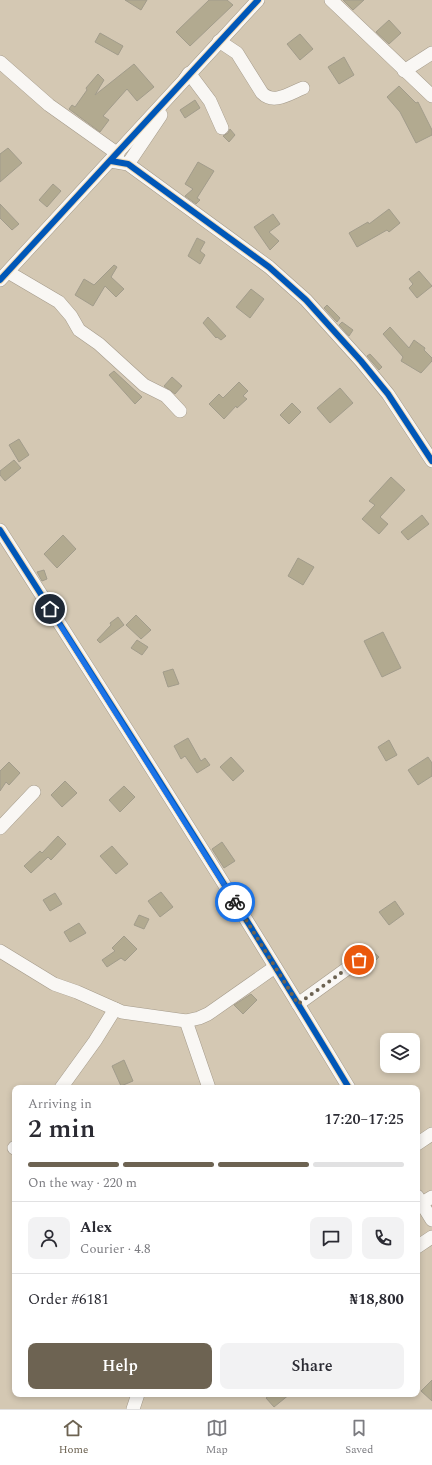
<!DOCTYPE html>
<meta charset="utf-8">
<style>
:root{--surface:#fff;--page:#f2f2f3;--text:#2b2b33;--muted:#7c7c81;--line:#e1e1e2;--accent:#6d6352}
body{margin:0;font-family:Spectral,serif;background:var(--page);color:var(--text);height:100vh;display:flex;flex-direction:column;font-size:15px;white-space:nowrap}
*{box-sizing:border-box;margin:0}
p{font-size:13px;color:var(--muted)}
.icon{flex:none;width:22px;height:22px;fill:none;stroke:currentColor;stroke-width:2;stroke-linecap:round;stroke-linejoin:round}
.map{position:relative;flex:1;overflow:hidden}
.drawer{position:absolute;left:12px;top:1085px;width:408px;height:312px;display:flex;flex-direction:column;background:var(--surface);border-radius:8px;box-shadow:0 2px 6px #0003}
.drawer>*{flex:none}
.buttons{position:absolute;left:380px;top:1033px;display:grid;gap:8px}
.buttons a{display:grid;place-items:center;width:40px;height:40px;border-radius:8px;background:var(--surface);box-shadow:0 2px 6px #0003;font-size:20px}
.pin{position:absolute;display:grid;place-items:center;width:34px;height:34px;color:#fff;margin:-17px;border:2px solid #fff;border-radius:50%;box-shadow:0 1px 4px #0007}
.courier{position:absolute;display:grid;place-items:center;width:40px;height:40px;margin:-20px;border:3px solid #1a73e8;border-radius:50%;background:#fff;color:#222;box-shadow:0 1px 5px #0007}
.head em{font-style:normal;font-weight:600}
.head div{display:flex;flex-direction:column-reverse}
.head{display:flex;align-items:center;justify-content:space-between;height:68px;padding:0 16px}
h1{font-size:26px;font-weight:600;line-height:30px}
.bar{display:grid;grid-template-columns:repeat(4,1fr);gap:6px 4px;align-content:center;height:48px;padding:0 16px}
.bar i{height:5px;border-radius:3px;background:var(--line)}
.bar .current{background:var(--accent)}
.bar p{grid-column:span 4}
.line{display:flex;align-items:center;gap:10px;padding:0 16px;border-top:1px solid var(--line)}
.line div{flex:1}
.round{display:grid;place-items:center;flex:none;width:42px;height:42px;border-radius:8px;background:var(--page)}
.button{display:flex;gap:8px;margin-top:auto;padding:8px 16px}
.button a{flex:1;height:46px;border-radius:8px;background:var(--accent);color:#fff;font-size:16px;font-weight:600;line-height:46px;text-align:center}
.button a+a{background:var(--page);color:var(--text)}
.menu{display:flex;justify-content:space-around;align-items:center;height:56px;border-top:1px solid var(--line);background:var(--surface);font-size:11px;color:var(--muted)}
.menu a{display:grid;justify-items:center;gap:2px}
.menu .current{color:var(--accent)}
.map>svg:first-child{display:block}
</style>
<div class="map">
<svg width="432" height="1409" viewBox="0 0 432 1409">
<rect width="100%" height="100%" fill="#d4c8b3"/>
<g fill="#b2aa90" stroke="#a29c8b">
<path d="M125,0H147L141,10Z"/>
<path d="M209,0H227L233,5L190,46L176,32Z"/>
<path d="M343,0H364L353,10Z"/>
<path d="M389,20L401,33L389,44L376,32Z"/>
<path d="M100,33L123,46L118,55L95,42Z"/>
<path d="M300,34L313,49L300,60L287,44Z"/>
<path d="M344,57L354,75L339,84L328,67Z"/>
<path d="M134,64L154,87L137,101L127,89L103,116L109,120L100,132L69,109L72,105L75,107L87,90L86,88L98,74L104,80L95,95Z"/>
<path d="M399,86L416,103L418,102L432,130V135L416,143L400,112L387,97Z"/>
<path d="M195,100L200,108L185,118L180,110Z"/>
<path d="M230,129L235,135L229,142L223,136L228,133Z"/>
<path d="M8,148L22,163L0,182V154Z"/>
<path d="M198,162L214,171L197,198L200,200L196,204L185,196L193,189L185,184Z"/>
<path d="M53,184L61,191L47,207L39,200Z"/>
<path d="M0,204L19,224L12,230L0,218Z"/>
<path d="M389,209L400,223L389,232L387,230L357,247L349,233L368,222L369,224Z"/>
<path d="M273,214L280,224L269,232L279,241L270,250L254,227Z"/>
<path d="M197,238L205,242L200,251L205,255L200,264L188,256Z"/>
<path d="M114,265L117,267L111,277L124,289L116,297L105,286L93,306L75,295L84,279L94,285Z"/>
<path d="M419,271L432,286L417,298L409,288L413,284L409,279Z"/>
<path d="M251,289L264,299L250,318L236,307Z"/>
<path d="M327,305L340,318L337,322L324,308Z"/>
<path d="M208,317L226,336L221,340L217,337L216,338L203,323Z"/>
<path d="M342,322L353,330L349,336L339,325Z"/>
<path d="M390,327L409,348L414,340L425,348L424,350L432,358V361L421,373L401,361L403,357L383,334Z"/>
<path d="M370,354L382,367L379,370L367,356Z"/>
<path d="M114,371L142,397L135,404L109,375Z"/>
<path d="M172,377L182,386L175,394L164,386Z"/>
<path d="M239,382L248,391L243,396L247,399L237,408L236,406L224,419L209,404L219,394L223,398Z"/>
<path d="M340,388L353,403L330,423L317,408Z"/>
<path d="M292,403L301,412L289,424L280,415Z"/>
<path d="M19,439L29,455L19,462L9,445Z"/>
<path d="M14,460L21,468L5,481L0,475V471Z"/>
<path d="M391,477L405,490L380,517L388,524L379,534L362,519L375,505L369,501Z"/>
<path d="M422,515L429,524L408,540L401,532Z"/>
<path d="M63,535L76,549L57,568L44,554Z"/>
<path d="M298,558L314,567L303,585L288,576Z"/>
<path d="M44,570L47,579L42,581L37,572Z"/>
<path d="M136,615L151,630L141,639L126,625Z"/>
<path d="M118,617L124,625L100,643L97,640L111,625L110,623Z"/>
<path d="M383,632L401,668L382,677L364,641Z"/>
<path d="M137,640L148,647L142,655L131,648Z"/>
<path d="M173,669L179,684L168,687L163,672Z"/>
<path d="M188,738L201,761L205,758L210,765L197,773L185,756L181,759L174,746Z"/>
<path d="M389,740L397,755L386,761L378,747Z"/>
<path d="M231,757L244,771L233,781L220,767Z"/>
<path d="M428,757L432,763V776L418,785L408,770Z"/>
<path d="M9,762L20,773L9,785L6,782L0,791V771Z"/>
<path d="M65,781L77,793L62,807L51,795Z"/>
<path d="M124,786L135,797L120,812L109,800Z"/>
<path d="M58,836L66,844L51,860L48,857L31,873L24,866L40,851L42,853Z"/>
<path d="M222,842L235,861L224,868L212,849Z"/>
<path d="M112,846L128,864L116,874L100,856Z"/>
<path d="M161,892L173,907L160,917L148,901Z"/>
<path d="M55,893L62,904L50,911L43,900Z"/>
<path d="M395,901L404,914L389,925L379,912Z"/>
<path d="M139,915L149,919L144,929L134,925Z"/>
<path d="M79,923L86,933L70,942L64,932Z"/>
<path d="M124,936L137,949L125,961L121,958L107,967L102,960L115,951L112,948Z"/>
<path d="M370,949L379,957L366,970L362,967L366,963L365,955Z"/>
<path d="M251,994L257,1000L243,1014L234,1005Z"/>
<path d="M124,1060L133,1081L121,1086L112,1066Z"/>
<path d="M432,1380V1401L421,1391Z"/>
<path d="M271,1394H290L274,1407L266,1398Z"/>
</g>
<g fill="none" stroke-linecap="round" stroke-linejoin="round">
<g stroke="#a59b8b" stroke-width="14">
<g id="minor">
<path d="M331,0L432,96"/>
<path d="M219,41L237,53L262,93C274,105 290,93 303,88"/>
<path d="M0,62L49,105L118,154"/>
<path d="M404,71L432,53"/>
<path d="M185,79L189,73L210,101L222,128"/>
<path d="M111,161L128,164L269,267L306,300L361,361L388,394L432,461"/>
<path d="M128,164L161,115"/>
<path d="M8,272L59,302L71,316L79,330L99,344L144,385L166,396L180,411"/>
<path d="M0,280L258,0"/>
<path d="M0,530C118,715 236,900 349,1088"/>
<path d="M0,828L34,792"/>
<path d="M0,951L54,984L77,992L122,1012L186,1021L199,1018L208,1014L275,967"/>
<path d="M298,1004L359,960"/>
<path d="M186,1021L209,1088"/>
<path d="M61,1088L95,1041L115,1009"/>
<path d="M417,1144L432,1134"/>
<path d="M14,1148L15,1147"/>
<path d="M417,1196L432,1220"/>
<path d="M422,1203L432,1197"/>
<path d="M417,1247L432,1237"/>
<path d="M133,1409L138,1394"/>
</g>
</g>
<use href="#minor" stroke="#f9f7f4" stroke-width="13"/>
<g stroke="#efd8b3" stroke-width="8">
<g id="cycleway">
<path d="M111,161L128,164L269,267L306,300L361,361L388,394L432,461"/>
<path d="M0,280L258,0"/>
<path d="M0,530C118,715 236,900 349,1088"/>
</g>
</g>
<use href="#cycleway" stroke="#0057b8" stroke-width="6"/>
</g>
<g fill="none" stroke-linecap="round" stroke-linejoin="round">
<path stroke="#6d6352" stroke-width="4" stroke-dasharray="0 7.2" d="M235,902L298,1004L359,960"/>
<path stroke="#1a73e8" stroke-width="5" d="M50,609L235,902"/>
</g>
</svg>
<div class="buttons">
<a><svg class="icon" aria-label="layers" viewBox="0 0 24 24"><path d="M12 4l9 5-9 5-9-5zM3 14l9 5 9-5"/></svg></a>
</div>
<div class="pin" style="left:359px;top:960px;background:#ea580c"><svg class="icon" aria-label="bag" viewBox="0 0 24 24"><path d="M5 8h14l-1 12H6zM9 8a3 3 0 0 1 6 0"/></svg></div>
<div class="pin" style="left:50px;top:609px;background:#1f2937"><svg class="icon" aria-label="home" viewBox="0 0 24 24"><path d="M3 11l9-7 9 7M6 9v11h12V9"/></svg></div>
<div class="courier" style="left:235px;top:902px"><svg class="icon" aria-label="bike" viewBox="0 0 24 24"><circle cx="6" cy="16" r="4"/><circle cx="18" cy="16" r="4"/><path d="M6 16l4-8h5l3 8M10 8l3 8H6M13 5h3"/></svg></div>
<section class="drawer">
<div class="head"><div><h1>2 min</h1><p>Arriving in</p></div><em>17:20–17:25</em></div>
<div class="bar"><i class="current"></i><i class="current"></i><i class="current"></i><i></i><p>On the way · 220 m</p></div>
<div class="line" style="height:72px"><a class="round"><svg class="icon" aria-label="person" viewBox="0 0 24 24"><circle cx="12" cy="8" r="4"/><path d="M4 21q1-7 8-7t8 7"/></svg></a><div><b>Alex</b><p>Courier · 4.8</p></div><a class="round"><svg class="icon" aria-label="chat" viewBox="0 0 24 24"><path d="M4 5h16v11H9l-5 4z"/></svg></a><a class="round"><svg class="icon" aria-label="phone" viewBox="0 0 24 24"><path d="M5 4h4l2 5-3 2q2 4 5 5l2-3 5 2v4C11 20 4 13 5 4z"/></svg></a></div>
<div class="line" style="height:52px"><div>Order #6181</div><b>₦18,800</b></div>
<div class="button"><a>Help</a><a>Share</a></div>
</section>
</div>
<nav class="menu">
<a class="current"><svg class="icon" aria-label="home" viewBox="0 0 24 24"><path d="M3 11l9-7 9 7M6 9v11h12V9"/></svg>Home</a>
<a><svg class="icon" aria-label="map" viewBox="0 0 24 24"><path d="M3 6l6-2 6 2 6-2v14l-6 2-6-2-6 2zM9 4v14M15 6v14"/></svg>Map</a>
<a><svg class="icon" aria-label="saved" viewBox="0 0 24 24"><path d="M7 4h10v16l-5-4-5 4z"/></svg>Saved</a>
</nav>
